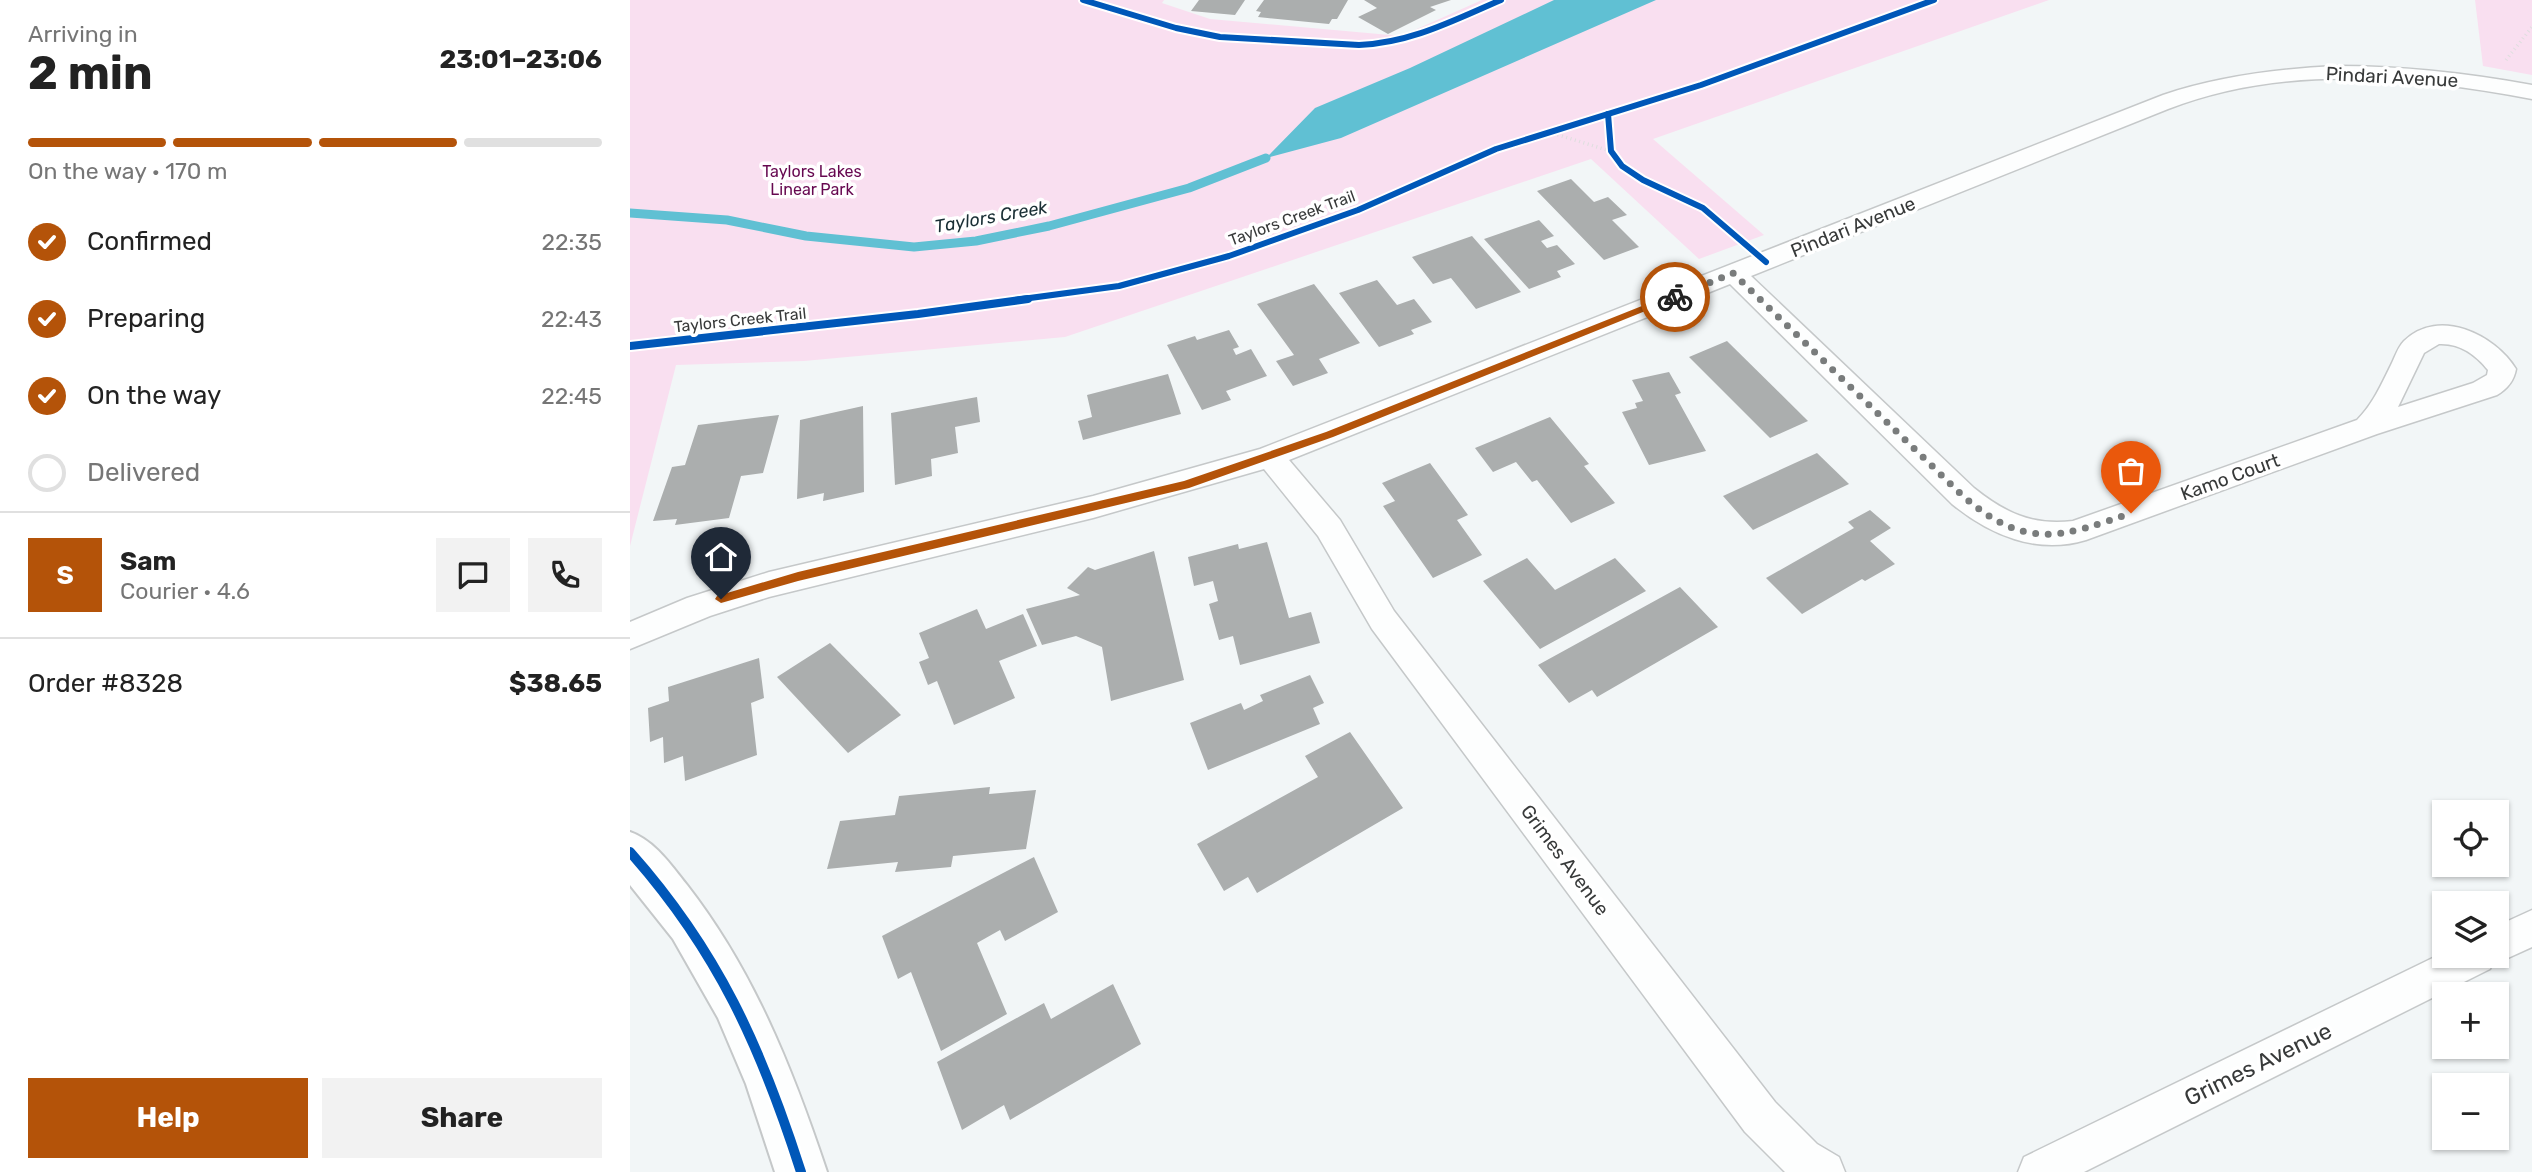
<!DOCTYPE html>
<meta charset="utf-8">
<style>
:root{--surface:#fff;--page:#f2f2f2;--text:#222;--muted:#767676;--line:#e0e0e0;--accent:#b45309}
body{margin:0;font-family:Rubik,sans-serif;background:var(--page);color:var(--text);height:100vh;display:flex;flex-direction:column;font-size:26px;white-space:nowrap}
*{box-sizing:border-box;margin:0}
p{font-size:23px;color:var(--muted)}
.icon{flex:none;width:38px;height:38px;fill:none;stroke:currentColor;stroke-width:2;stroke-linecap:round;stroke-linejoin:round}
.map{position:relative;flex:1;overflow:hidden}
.drawer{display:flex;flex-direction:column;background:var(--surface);width:630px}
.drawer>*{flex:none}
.buttons{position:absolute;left:1802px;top:800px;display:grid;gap:14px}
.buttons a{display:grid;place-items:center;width:77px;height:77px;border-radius:0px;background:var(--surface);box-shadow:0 2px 5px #0004;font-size:35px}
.pin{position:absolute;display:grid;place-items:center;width:60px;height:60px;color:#fff;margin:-72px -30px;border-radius:50% 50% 50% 0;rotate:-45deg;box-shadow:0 0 7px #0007}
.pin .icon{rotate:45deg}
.courier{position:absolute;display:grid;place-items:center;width:70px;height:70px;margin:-35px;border:5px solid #b45309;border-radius:50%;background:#fff;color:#222;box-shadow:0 2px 9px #0007}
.headline em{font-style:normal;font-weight:700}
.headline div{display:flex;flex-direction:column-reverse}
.headline{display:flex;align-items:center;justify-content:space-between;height:119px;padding:0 28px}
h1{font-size:46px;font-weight:700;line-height:52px}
.bar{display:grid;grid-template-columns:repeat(4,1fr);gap:10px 7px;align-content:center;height:84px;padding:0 28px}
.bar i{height:9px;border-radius:5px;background:var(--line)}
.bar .on{background:var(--accent)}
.bar p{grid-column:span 4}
.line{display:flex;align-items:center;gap:18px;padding:0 28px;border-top:2px solid var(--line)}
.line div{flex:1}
.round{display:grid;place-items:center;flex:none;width:74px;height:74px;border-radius:0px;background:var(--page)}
ol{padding:0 28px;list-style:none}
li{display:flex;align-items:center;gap:21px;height:77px}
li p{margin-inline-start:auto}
li .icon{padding:7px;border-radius:50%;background:var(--accent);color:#fff;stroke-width:4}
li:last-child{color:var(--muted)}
li i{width:38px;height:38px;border:4px solid var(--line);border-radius:50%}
.button{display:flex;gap:14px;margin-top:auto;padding:14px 28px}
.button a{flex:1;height:80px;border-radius:0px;background:var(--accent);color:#fff;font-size:28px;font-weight:700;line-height:80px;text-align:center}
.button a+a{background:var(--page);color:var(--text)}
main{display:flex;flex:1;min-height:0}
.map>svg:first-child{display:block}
</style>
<main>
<section class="drawer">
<div class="headline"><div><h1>2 min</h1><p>Arriving in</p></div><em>23:01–23:06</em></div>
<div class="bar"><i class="on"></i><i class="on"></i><i class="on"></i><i></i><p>On the way · 170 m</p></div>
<ol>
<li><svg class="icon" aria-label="check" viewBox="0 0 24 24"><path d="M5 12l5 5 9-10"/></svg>Confirmed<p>22:35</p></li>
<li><svg class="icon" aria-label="check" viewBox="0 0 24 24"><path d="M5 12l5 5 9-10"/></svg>Preparing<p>22:43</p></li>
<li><svg class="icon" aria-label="check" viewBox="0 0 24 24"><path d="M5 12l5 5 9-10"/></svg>On the way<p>22:45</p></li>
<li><i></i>Delivered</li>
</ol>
<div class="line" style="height:126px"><b class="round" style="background:var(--accent);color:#fff">S</b><div><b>Sam</b><p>Courier · 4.6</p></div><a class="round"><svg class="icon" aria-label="chat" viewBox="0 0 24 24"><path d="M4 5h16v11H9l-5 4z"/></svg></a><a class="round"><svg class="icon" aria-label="phone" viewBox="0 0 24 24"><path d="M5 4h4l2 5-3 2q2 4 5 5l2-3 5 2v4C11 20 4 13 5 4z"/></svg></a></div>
<div class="line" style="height:91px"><div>Order #8328</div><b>$38.65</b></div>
<div class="button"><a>Help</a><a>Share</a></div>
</section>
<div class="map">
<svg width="1902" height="1172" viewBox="0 0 1902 1172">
<rect width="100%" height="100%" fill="#f2f6f7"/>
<g fill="#f9dff0">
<path d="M0,0H534L532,3L580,19L771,36L852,0H1419L1023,139L1134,235L1069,259L961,159L435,337L174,361L46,365L0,546Z"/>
<path d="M1845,0H1902V75L1853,66Z"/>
</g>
<path fill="#60c0d3" d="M924,0H1026L711,138L636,158L685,108L780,68Z"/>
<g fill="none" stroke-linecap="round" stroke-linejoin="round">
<path stroke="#60c0d3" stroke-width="9" d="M0,213L97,220L176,236L284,247L346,241L419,226L559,188L636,158"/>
</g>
<g fill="#abaeae">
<path d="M569,0H615L605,15L561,11Z"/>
<path d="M634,0H718L707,19H702L699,24L628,17L631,12L626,11Z"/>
<path d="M734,0H821L800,7L806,10L758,34L728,17L747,8Z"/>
<path d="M941,179L964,202L978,197L997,215L982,220L1009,247L974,260L907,191Z"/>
<path d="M909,220L924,236L911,241L917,248L927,245L945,264L927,271L931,277L899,289L854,239Z"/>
<path d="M842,236L891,292L846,309L821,278L803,284L782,257Z"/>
<path d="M747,280L767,305L784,299L802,322L781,330L784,334L749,347L709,293Z"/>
<path d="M684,284L730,343L689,359L698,373L663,386L646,361L664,355L627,304Z"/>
<path d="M599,330L609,347L603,349L606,355L621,349L637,376L596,391L601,400L572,410L537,345L565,336L567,340Z"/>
<path d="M1097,341L1178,421L1140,438L1059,357Z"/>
<path d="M1039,372L1051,393L1045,395L1076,451L1019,465L992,412L1007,408L1005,403L1013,401L1002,380Z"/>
<path d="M538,374L551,414L453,440L448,421L462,417L457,395Z"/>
<path d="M347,397L350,422L325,427L328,453L301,459L302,476L265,485L261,413Z"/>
<path d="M233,406L234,492L193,501L194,493L167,499L170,420Z"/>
<path d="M149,415L133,473L111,476L99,518L45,525L47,519L23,521L42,467L55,465L68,425Z"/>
<path d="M920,417L959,464L954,466L985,503L941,523L907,480L902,482L886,462L863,472L845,448Z"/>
<path d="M1187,453L1219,484L1123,530L1093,496Z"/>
<path d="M800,463L838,515L827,520L852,555L803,578L753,506L765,501L752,483Z"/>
<path d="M1240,510L1261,528L1240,541L1265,564L1235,581L1232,579L1172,614L1136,578L1224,528L1218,522Z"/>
<path d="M637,542L659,618L681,612L690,643L610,665L603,636L589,640L579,604L588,601L583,581L564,586L558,557L608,544L609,549Z"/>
<path d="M524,551L554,680L481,701L472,647L446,636L412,645L396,609L450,595L437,588L458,567L465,570Z"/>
<path d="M897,558L925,590L985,558L1016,591L910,649L853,581Z"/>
<path d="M1050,587L1088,627L967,697L962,690L939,703L908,665Z"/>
<path d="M347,609L356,629L393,614L407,646L369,661L385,698L324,725L307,681L298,685L289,662L299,658L289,633Z"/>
<path d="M200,643L271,715L218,753L147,677Z"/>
<path d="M129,658L134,698L121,703L127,755L55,781L53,756L34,763L33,737L20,742L18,708L39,701L38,687Z"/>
<path d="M680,675L694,703L683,708L690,724L578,770L560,723L611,703L614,710L633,701L630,695Z"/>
<path d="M720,732L773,808L627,893L618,877L594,891L567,844L688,777L675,756Z"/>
<path d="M360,787L359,794L406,790L396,849L323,856L321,867L265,872L268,862L197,869L210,821L265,815L269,796Z"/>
<path d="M404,857L428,912L375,941L370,930L347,943L377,1014L311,1051L281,972L268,979L252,936Z"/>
<path d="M483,984L511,1044L380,1120L374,1105L332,1130L307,1062L414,1003L421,1019Z"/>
</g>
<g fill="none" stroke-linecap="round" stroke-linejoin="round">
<g stroke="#c5c8c9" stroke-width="3">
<g id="street">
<path d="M1706,66C1772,66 1837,73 1902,85V99C1782,76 1654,64 1538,109L1121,276L1344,488C1375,513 1403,526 1443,521L1727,420C1743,404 1751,385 1761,365C1765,357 1768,347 1774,341C1809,307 1865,335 1886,369C1884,381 1877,389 1867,395L1747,434L1456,540C1407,555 1360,535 1322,504L1100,284L659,460L710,520L764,611L1145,1102L1187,1144L1209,1157L1215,1172H1155L1115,1132L742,629L688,536L634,469L463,518L139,597L80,616L0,649V622L57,598L139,572L463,496L630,449L1533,95C1589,76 1647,69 1706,66ZM1809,344C1830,343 1846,355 1858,370L1857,375L1843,383L1768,407L1794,353Z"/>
<path d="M1902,910V947L1867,963L1863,961L1860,969L1454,1172H1388L1394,1157L1815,952V956H1867V926Z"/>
</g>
</g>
<g stroke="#c5c8c9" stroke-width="4">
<path id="secondary" d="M0,832C25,841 41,865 57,885C124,971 163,1070 197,1172H145L116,1084L88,1018L43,939L0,885Z"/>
</g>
<g stroke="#dedede" stroke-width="3.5" stroke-dasharray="1 3.5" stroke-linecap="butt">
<path d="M1294,3L1297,0"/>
<path d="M1876,60L1902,27"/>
<path d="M978,114L981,151L994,168L1062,201L1109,238"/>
<path d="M919,132L980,151"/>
</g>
<use href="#street" fill="#fdfefe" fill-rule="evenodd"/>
<use href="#secondary" fill="#fdfefe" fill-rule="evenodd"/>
<g stroke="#fff" stroke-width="10">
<g id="cycleway-far2">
<path d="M453,0L546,28L590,37L729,45C781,43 824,20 871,0"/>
<path d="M978,114L981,151L992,166L1013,180L1073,208L1136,262"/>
<path d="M385,300L489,286L599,256L728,210L866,149L1071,85L1304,0"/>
</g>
</g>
<g stroke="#fff" stroke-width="12">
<path id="cycleway-far1" d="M0,346L288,314L398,299"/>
</g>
<g stroke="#fff" stroke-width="15">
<path id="cycleway" d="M0,852C88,951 131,1047 171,1172"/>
</g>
<use href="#cycleway-far2" stroke="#0057b8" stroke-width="6"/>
<use href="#cycleway-far1" stroke="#0057b8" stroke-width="8"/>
<use href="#cycleway" stroke="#0057b8" stroke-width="10"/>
</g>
<path fill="#b45309" d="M1042,294L1050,297L703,437L559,488L168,581L91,603L85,599L87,596L168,572L554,481L696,432Z"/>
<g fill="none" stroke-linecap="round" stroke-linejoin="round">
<path stroke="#797c7c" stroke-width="7" stroke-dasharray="0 12.6" d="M1045,297L1103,273L1333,496C1395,550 1430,538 1501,513"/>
</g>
<g text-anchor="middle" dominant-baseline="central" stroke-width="7" stroke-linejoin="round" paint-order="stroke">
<g font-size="16" fill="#660850" stroke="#fff">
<text x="182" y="171">Taylors Lakes<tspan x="182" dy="18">Linear Park</tspan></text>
</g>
<g font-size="16" fill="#383a3a" stroke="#fff">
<text transform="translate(662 218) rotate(-20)">Taylors Creek Trail</text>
<text transform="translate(110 320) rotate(-6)">Taylors Creek Trail</text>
</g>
<g font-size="18" font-style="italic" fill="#1a2f35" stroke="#fff">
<text transform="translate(361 217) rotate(-10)">Taylors Creek</text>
</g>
<g font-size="19" fill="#383a3a" stroke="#fff">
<text transform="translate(1762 77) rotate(3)">Pindari Avenue</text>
<text transform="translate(1223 227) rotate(-22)">Pindari Avenue</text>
<text transform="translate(1600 477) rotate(-20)">Kamo Court</text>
<text transform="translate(935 860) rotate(53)">Grimes Avenue</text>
</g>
<g font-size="23" fill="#383a3a" stroke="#fff">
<text transform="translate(1628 1064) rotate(-26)">Grimes Avenue</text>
</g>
</g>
</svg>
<div class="buttons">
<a><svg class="icon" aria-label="locate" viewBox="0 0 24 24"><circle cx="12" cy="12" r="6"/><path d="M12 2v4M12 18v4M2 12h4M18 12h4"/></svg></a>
<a><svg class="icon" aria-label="layers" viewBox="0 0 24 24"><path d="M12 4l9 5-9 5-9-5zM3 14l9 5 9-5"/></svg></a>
<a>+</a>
<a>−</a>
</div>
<div class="pin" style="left:1501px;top:513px;background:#ea580c"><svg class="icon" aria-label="bag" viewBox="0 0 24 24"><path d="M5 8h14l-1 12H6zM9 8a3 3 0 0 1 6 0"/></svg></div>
<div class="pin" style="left:91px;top:599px;background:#1f2937"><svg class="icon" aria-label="home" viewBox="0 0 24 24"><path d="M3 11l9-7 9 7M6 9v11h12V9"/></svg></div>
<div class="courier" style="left:1045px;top:297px"><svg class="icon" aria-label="bike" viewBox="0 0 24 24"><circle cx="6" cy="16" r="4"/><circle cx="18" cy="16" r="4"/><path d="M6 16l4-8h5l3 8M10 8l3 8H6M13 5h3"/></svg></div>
</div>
</main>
